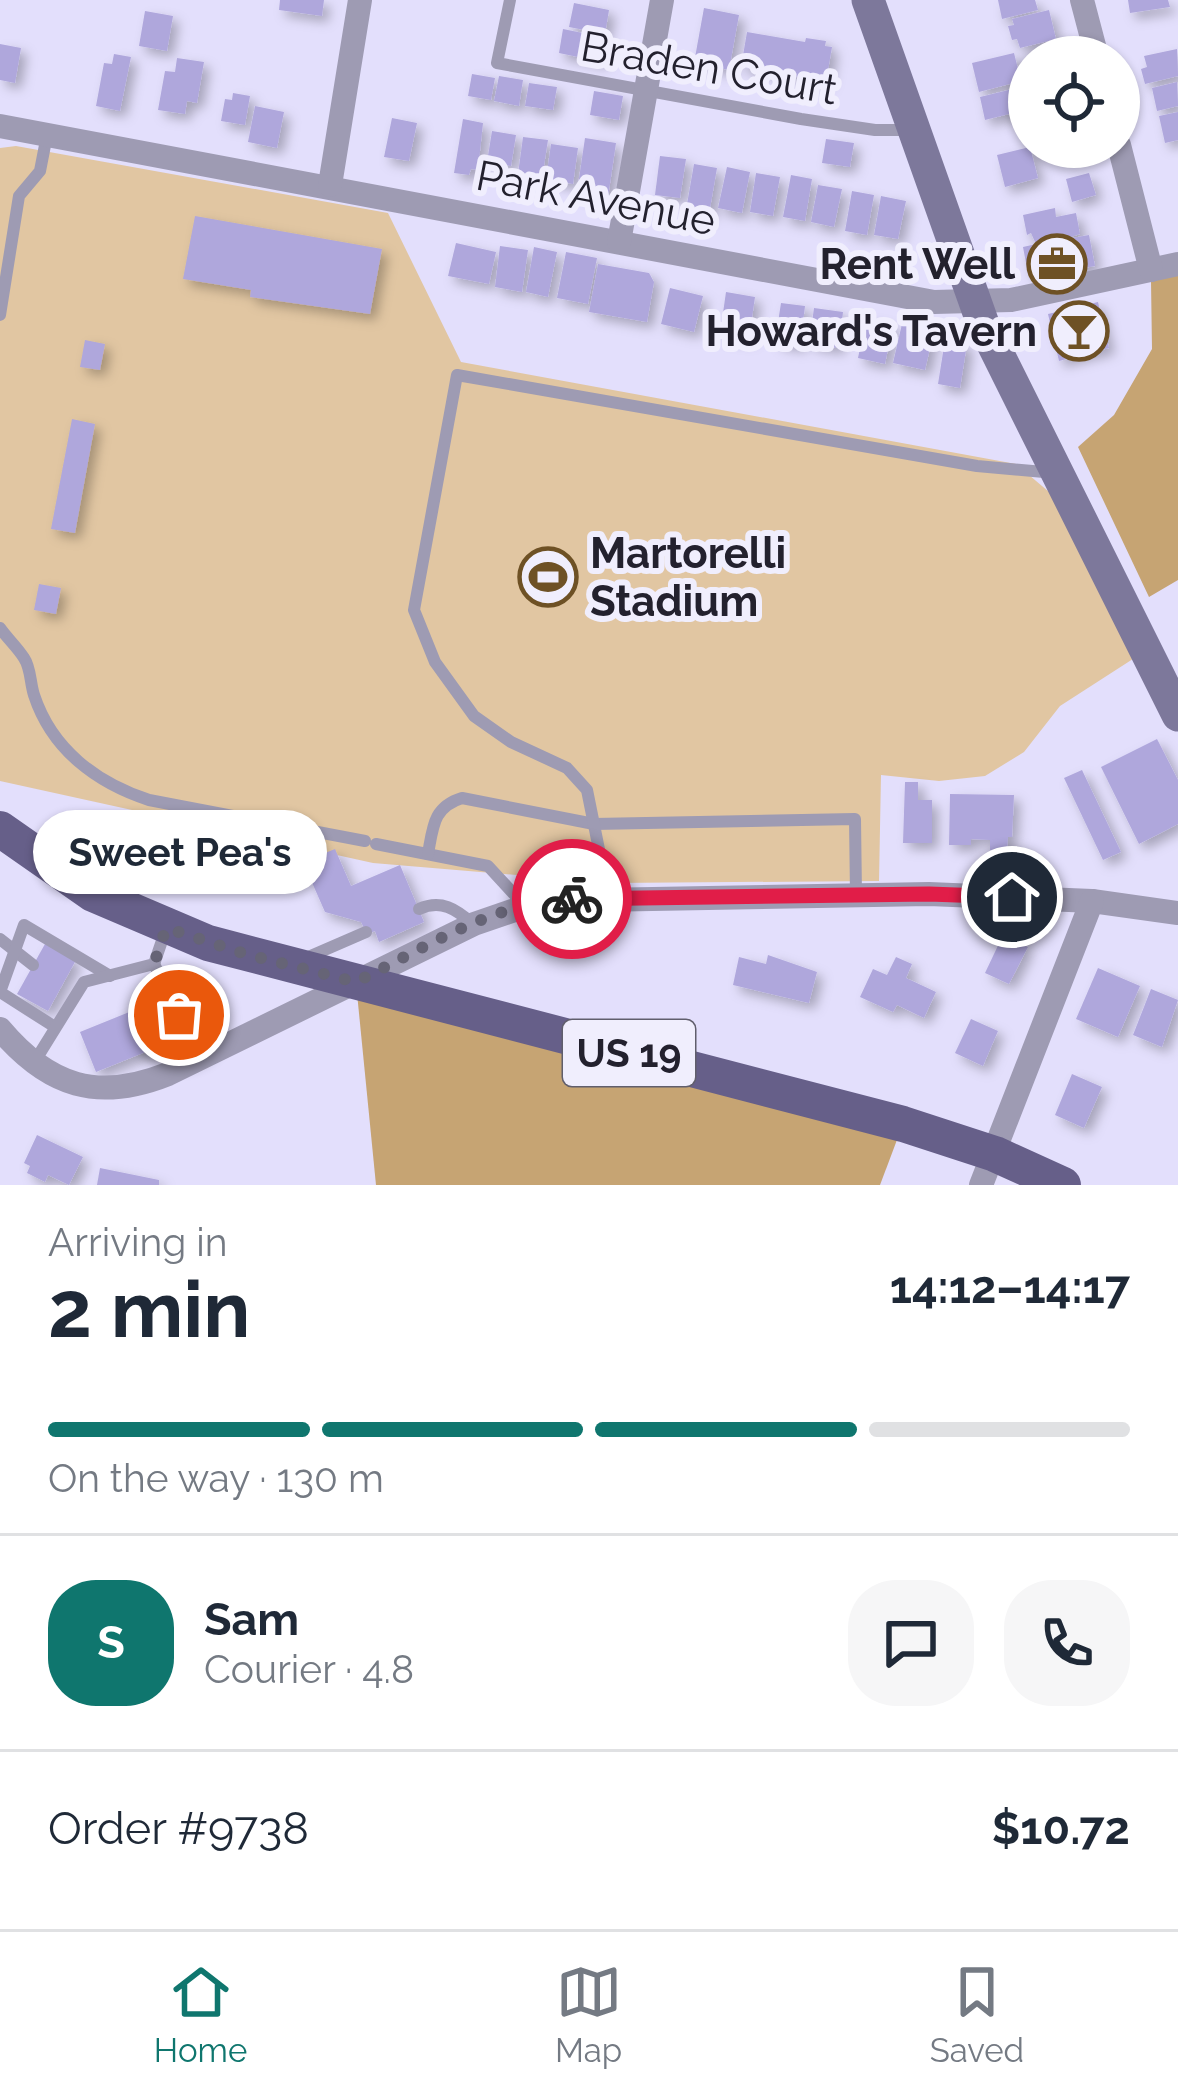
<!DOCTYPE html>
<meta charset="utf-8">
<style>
:root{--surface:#fff;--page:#f6f6f7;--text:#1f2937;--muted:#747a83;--line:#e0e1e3;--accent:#0f766e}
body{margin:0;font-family:Raleway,sans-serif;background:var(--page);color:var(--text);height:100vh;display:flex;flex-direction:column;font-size:45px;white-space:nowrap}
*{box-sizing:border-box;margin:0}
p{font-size:39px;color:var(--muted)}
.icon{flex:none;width:66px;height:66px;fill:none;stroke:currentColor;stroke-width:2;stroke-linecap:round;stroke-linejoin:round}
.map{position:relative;height:1185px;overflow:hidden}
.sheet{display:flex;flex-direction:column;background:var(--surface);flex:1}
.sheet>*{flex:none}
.buttons{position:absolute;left:1008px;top:36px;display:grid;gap:24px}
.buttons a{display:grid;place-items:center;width:132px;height:132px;border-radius:50%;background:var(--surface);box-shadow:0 3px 9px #0004;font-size:60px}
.pin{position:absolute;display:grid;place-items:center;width:102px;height:102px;color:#fff;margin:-51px;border:6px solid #fff;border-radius:50%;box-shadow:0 3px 12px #0007}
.courier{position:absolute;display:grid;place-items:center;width:120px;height:120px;margin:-60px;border:9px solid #e11d48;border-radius:50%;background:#fff;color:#222;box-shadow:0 3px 15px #0007}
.bubble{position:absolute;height:84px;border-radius:42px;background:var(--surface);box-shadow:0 3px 9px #0004;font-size:39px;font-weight:700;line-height:84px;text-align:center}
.overview em{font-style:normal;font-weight:700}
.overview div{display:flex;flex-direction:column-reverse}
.overview{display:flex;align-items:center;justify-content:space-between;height:204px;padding:0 48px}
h1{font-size:78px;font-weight:700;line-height:90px}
.bar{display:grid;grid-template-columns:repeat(4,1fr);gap:18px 12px;align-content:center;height:144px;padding:0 48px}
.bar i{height:15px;border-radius:9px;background:var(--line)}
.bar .on{background:var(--accent)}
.bar p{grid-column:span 4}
.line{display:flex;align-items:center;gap:30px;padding:0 48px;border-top:3px solid var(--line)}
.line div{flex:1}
.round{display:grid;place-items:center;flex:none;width:126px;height:126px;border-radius:48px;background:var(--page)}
.tabs{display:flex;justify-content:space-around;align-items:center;height:168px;border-top:3px solid var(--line);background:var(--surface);font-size:33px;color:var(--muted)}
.tabs a{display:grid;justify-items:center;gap:6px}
.tabs .on{color:var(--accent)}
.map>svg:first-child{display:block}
</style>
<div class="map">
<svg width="1178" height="1185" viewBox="0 0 1178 1185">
<defs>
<filter id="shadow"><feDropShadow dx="6" dy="6" stdDeviation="6" flood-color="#0004"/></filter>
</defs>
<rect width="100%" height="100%" fill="#e3dffc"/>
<path fill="#e1c6a2" d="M16,146L388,213L461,362L1016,464L1055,497L1136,657L1060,706L1024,752L985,776L939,781L881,775L879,881L612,883L373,863L0,781V148Z"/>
<g fill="#c6a473">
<path d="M1178,275V580L1149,597L1078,447L1114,415L1152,349L1151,281Z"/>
<path d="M356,983L903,1124L880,1185H376Z"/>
</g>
<g fill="#afa7dc" filter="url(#shadow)">
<path d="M280,0H324L322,16L279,10Z"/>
<path d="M998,0H1035L1038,10L1002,19Z"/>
<path d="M1128,0H1168L1170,7L1130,13Z"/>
<path d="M574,3L609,10L605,34L569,27Z"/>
<path d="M704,8L739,15L729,70L694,63Z"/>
<path d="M1049,10L1056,39L1020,48L1017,39L1012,40L1008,26L1014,25L1012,19Z"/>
<path d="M145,11L173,16L167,51L139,46Z"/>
<path d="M563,29L607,38L602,62L559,53Z"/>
<path d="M747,32L805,42L806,38L826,41L825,46L832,47L826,82L741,67Z"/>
<path d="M0,44L21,48L15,83L0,80Z"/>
<path d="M1177,49L1178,76L1145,84L1141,69L1147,67L1144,56Z"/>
<path d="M1014,53L1021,81L979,92L972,63Z"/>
<path d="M114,54L131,57L120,111L96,106L104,63L112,64Z"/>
<path d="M177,58L204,62L197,103L187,101L185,114L158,110L165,71L175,72Z"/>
<path d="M472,74L495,78L491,100L468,96Z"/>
<path d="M499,76L523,80L519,106L494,101Z"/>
<path d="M1177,82L1178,106L1157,111L1152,88Z"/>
<path d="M529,83L557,87L553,110L525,106Z"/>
<path d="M1029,85V109L985,120L980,97Z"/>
<path d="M594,91L623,96L619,120L590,115Z"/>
<path d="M233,93L250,96L245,125L221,121L225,99L232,100Z"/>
<path d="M255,106L284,112L277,148L248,142Z"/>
<path d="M1178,112V140L1165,143L1159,116Z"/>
<path d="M392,118L417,123L409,161L384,157Z"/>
<path d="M463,119L483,123L478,170L471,169L469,175L454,173Z"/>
<path d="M492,131L516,135L511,166L487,162Z"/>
<path d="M523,137L548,140L542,178L518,174Z"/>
<path d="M585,138L616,143L608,197L577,192Z"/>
<path d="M826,139L854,143L850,167L822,163Z"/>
<path d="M551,144L578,148L573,184L546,179Z"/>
<path d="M1030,147L1038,178L1005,187L997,155Z"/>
<path d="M660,156L686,159L680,198L655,195Z"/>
<path d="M694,164L717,168L709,214L686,210Z"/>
<path d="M727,167L750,172L742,213L718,208Z"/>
<path d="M756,173L780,177L773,216L750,212Z"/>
<path d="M1089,173L1096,195L1072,202L1066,179Z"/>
<path d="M791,175L812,179L805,221L783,217Z"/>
<path d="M818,185L842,189L834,227L811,222Z"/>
<path d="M852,191L874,195L867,235L845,231Z"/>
<path d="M881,196L906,201L898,239L874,235Z"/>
<path d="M1055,208L1056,217L1076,213L1080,234L1061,240L1089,235L1095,266L1033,277L1028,274L1023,247L1036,244L1031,233L1027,235L1023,215Z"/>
<path d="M195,216L382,249L370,314L250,297L251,290L183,279Z"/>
<path d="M456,243L496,252L489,284L448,276Z"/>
<path d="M500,246L528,250L522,292L495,287Z"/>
<path d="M534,247L557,252L548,297L526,292Z"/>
<path d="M566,252L597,258L588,304L557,298Z"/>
<path d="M598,264L649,273L654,282L647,322L589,312Z"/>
<path d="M670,288L703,296L694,332L661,324Z"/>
<path d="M726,292L755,297L749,338L720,334Z"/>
<path d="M1098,302L1109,348L1059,361L1048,314Z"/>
<path d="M781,303L805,306L800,346L775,342Z"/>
<path d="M814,308L843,312L839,348L809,344Z"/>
<path d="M866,318L893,324L885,364L858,358Z"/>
<path d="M902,324L934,331L925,370L893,363Z"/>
<path d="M85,340L105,344L100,370L80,367Z"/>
<path d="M945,340L967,344L960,388L938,384Z"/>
<path d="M72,419L95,424L75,533L51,529Z"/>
<path d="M39,584L61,588L56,614L34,610Z"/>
<path d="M1157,739L1178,780V824L1139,844L1101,767Z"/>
<path d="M1082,770L1121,852L1103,860L1064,778Z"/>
<path d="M905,782H918V800H932V843H903Z"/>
<path d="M950,794L1014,795L1012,837H1008L1007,851L990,850V840L971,839V845H949Z"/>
<path d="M335,849L351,886L400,865L424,922L379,942L375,931L367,934L361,922L325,912L303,862Z"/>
<path d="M1003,935L1028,947L1009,984L985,973Z"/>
<path d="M45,944L76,960L48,1011L17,994Z"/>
<path d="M768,955L817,972L809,1003L733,985L739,957L766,964Z"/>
<path d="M896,957L912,964L906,978L936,992L924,1018L897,1005L893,1012L860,997L873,969L887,975Z"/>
<path d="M1098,968L1140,986L1118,1037L1076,1019Z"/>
<path d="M1151,989L1178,1000L1162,1047L1133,1035Z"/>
<path d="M154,1002L170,1042L96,1072L80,1032Z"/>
<path d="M971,1019L998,1031L983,1066L955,1053Z"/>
<path d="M1072,1074L1102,1087L1084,1128L1055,1115Z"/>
<path d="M37,1135L83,1157L69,1185L48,1175L45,1182L27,1173L30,1166L24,1163Z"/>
<path d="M100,1168L159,1180V1185H97Z"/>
</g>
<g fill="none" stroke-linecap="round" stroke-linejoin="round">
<g stroke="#9e9bb3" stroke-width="12">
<path d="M510,0L497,63L801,119L875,130H909"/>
<path d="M0,315L19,196L40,171L47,135"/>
<path d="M0,628C7,638 17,647 24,658C31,668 30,683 34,695C52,750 97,783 149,800L365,841"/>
<path d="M376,844L488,866L524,905"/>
<path d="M428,854C433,827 433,807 462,798L594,824L855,819L856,895"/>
<path d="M609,899L587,790L567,768L511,742L474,716L435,662L414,610L457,375L977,466L1055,473"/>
<path d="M419,909C441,899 456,909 473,924"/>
<path d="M0,939L33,965"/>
<path d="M306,958L366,932"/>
<path d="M154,964L179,1015"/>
<path d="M55,1027L0,992L24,925L110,976"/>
<path d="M35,1061L84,982L154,964L166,929"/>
</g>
<g stroke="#9e9bb3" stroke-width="24">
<path d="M1082,0L1097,57"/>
<path d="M0,126L934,302L1011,300L1178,264"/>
<path d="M1119,145L1151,270"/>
<path d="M330,185L360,0"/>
<path d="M619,242L662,0"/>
<path d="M0,1029C49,1087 98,1102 168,1074L474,924L541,901L929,894L1092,901L1178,913"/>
<path d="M981,1185L1092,901"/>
</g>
<path stroke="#7d789b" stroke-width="33" d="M868,0L983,324L1178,715"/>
<path stroke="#665f89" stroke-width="36" d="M0,829L93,894L208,943L903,1124L995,1154L1063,1185"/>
</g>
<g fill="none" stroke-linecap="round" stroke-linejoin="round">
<path stroke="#666476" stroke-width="12" stroke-dasharray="0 21.6" d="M179,1015L154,964L166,928L249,955L356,982C423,949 495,901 572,899"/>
<path stroke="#e11d48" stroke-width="15" d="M572,899L929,894L1012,897"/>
</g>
<defs>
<g id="office-ring" transform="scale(3)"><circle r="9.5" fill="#f0eefd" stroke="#6e5125" stroke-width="1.5"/><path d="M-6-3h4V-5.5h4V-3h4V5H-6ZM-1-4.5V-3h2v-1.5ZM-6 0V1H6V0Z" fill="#6e5125"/></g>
<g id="bar-ring" transform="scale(3)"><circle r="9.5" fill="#f0eefd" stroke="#6e5125" stroke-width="1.5"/><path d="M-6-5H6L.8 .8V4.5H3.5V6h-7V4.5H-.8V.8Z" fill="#6e5125"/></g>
<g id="stadium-ring" transform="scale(3)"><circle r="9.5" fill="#f0eefd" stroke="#6e5125" stroke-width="1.5"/><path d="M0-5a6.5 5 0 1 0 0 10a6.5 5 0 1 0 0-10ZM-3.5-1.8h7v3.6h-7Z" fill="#6e5125"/></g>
</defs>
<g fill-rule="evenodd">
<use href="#office-ring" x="1057" y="264"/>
<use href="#bar-ring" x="1079" y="331"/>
<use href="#stadium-ring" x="548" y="577"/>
</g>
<g text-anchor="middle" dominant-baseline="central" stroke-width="12" stroke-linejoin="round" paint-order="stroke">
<rect fill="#f0eefd" stroke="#605e6c" stroke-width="3" x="563" y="1020" width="132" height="66" rx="9"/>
<g font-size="39" font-weight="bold" fill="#23212e">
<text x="629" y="1053">US 19</text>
</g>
<g font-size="42" fill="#23212e" stroke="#f0eefd">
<text transform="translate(709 68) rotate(10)">Braden Court</text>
<text transform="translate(596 198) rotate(11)">Park Avenue</text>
</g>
<g font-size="42" font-weight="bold" fill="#23212e" stroke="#f0eefd" text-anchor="end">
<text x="1015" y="264">Rent Well</text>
<text x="1037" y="331">Howard's Tavern</text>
<text x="590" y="553" text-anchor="start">Martorelli<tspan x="590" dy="48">Stadium</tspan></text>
</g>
</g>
</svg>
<div class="buttons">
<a><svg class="icon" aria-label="locate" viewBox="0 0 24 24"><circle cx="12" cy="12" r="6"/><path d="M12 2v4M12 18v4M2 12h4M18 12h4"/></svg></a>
</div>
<div class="pin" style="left:179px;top:1015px;background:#ea580c"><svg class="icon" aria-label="bag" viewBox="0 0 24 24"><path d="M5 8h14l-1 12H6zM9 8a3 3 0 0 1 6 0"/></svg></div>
<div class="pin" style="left:1012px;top:897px;background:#1f2937"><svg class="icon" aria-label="home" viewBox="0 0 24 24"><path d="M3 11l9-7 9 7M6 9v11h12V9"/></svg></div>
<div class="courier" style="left:572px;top:899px"><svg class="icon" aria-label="bike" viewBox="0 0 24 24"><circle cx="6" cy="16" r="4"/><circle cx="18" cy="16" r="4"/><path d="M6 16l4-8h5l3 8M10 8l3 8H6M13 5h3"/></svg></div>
<div class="bubble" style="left:33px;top:810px;width:294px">Sweet Pea's</div>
</div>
<section class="sheet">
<div class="overview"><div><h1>2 min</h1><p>Arriving in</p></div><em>14:12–14:17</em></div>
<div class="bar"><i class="on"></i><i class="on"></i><i class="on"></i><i></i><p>On the way · 130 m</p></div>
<div class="line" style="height:216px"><b class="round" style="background:var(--accent);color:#fff">S</b><div><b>Sam</b><p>Courier · 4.8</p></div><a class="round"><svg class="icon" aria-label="chat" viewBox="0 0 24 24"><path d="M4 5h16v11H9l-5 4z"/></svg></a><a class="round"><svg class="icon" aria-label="phone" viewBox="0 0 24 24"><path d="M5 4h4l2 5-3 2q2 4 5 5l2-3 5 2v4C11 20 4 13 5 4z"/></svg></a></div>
<div class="line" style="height:156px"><div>Order #9738</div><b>$10.72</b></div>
</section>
<nav class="tabs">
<a class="on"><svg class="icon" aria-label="home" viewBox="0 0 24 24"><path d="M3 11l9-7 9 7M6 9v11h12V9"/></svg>Home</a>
<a><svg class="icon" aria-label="map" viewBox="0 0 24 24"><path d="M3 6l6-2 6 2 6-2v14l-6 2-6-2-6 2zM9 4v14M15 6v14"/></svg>Map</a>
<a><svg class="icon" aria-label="saved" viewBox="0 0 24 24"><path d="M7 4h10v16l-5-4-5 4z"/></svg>Saved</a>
</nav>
